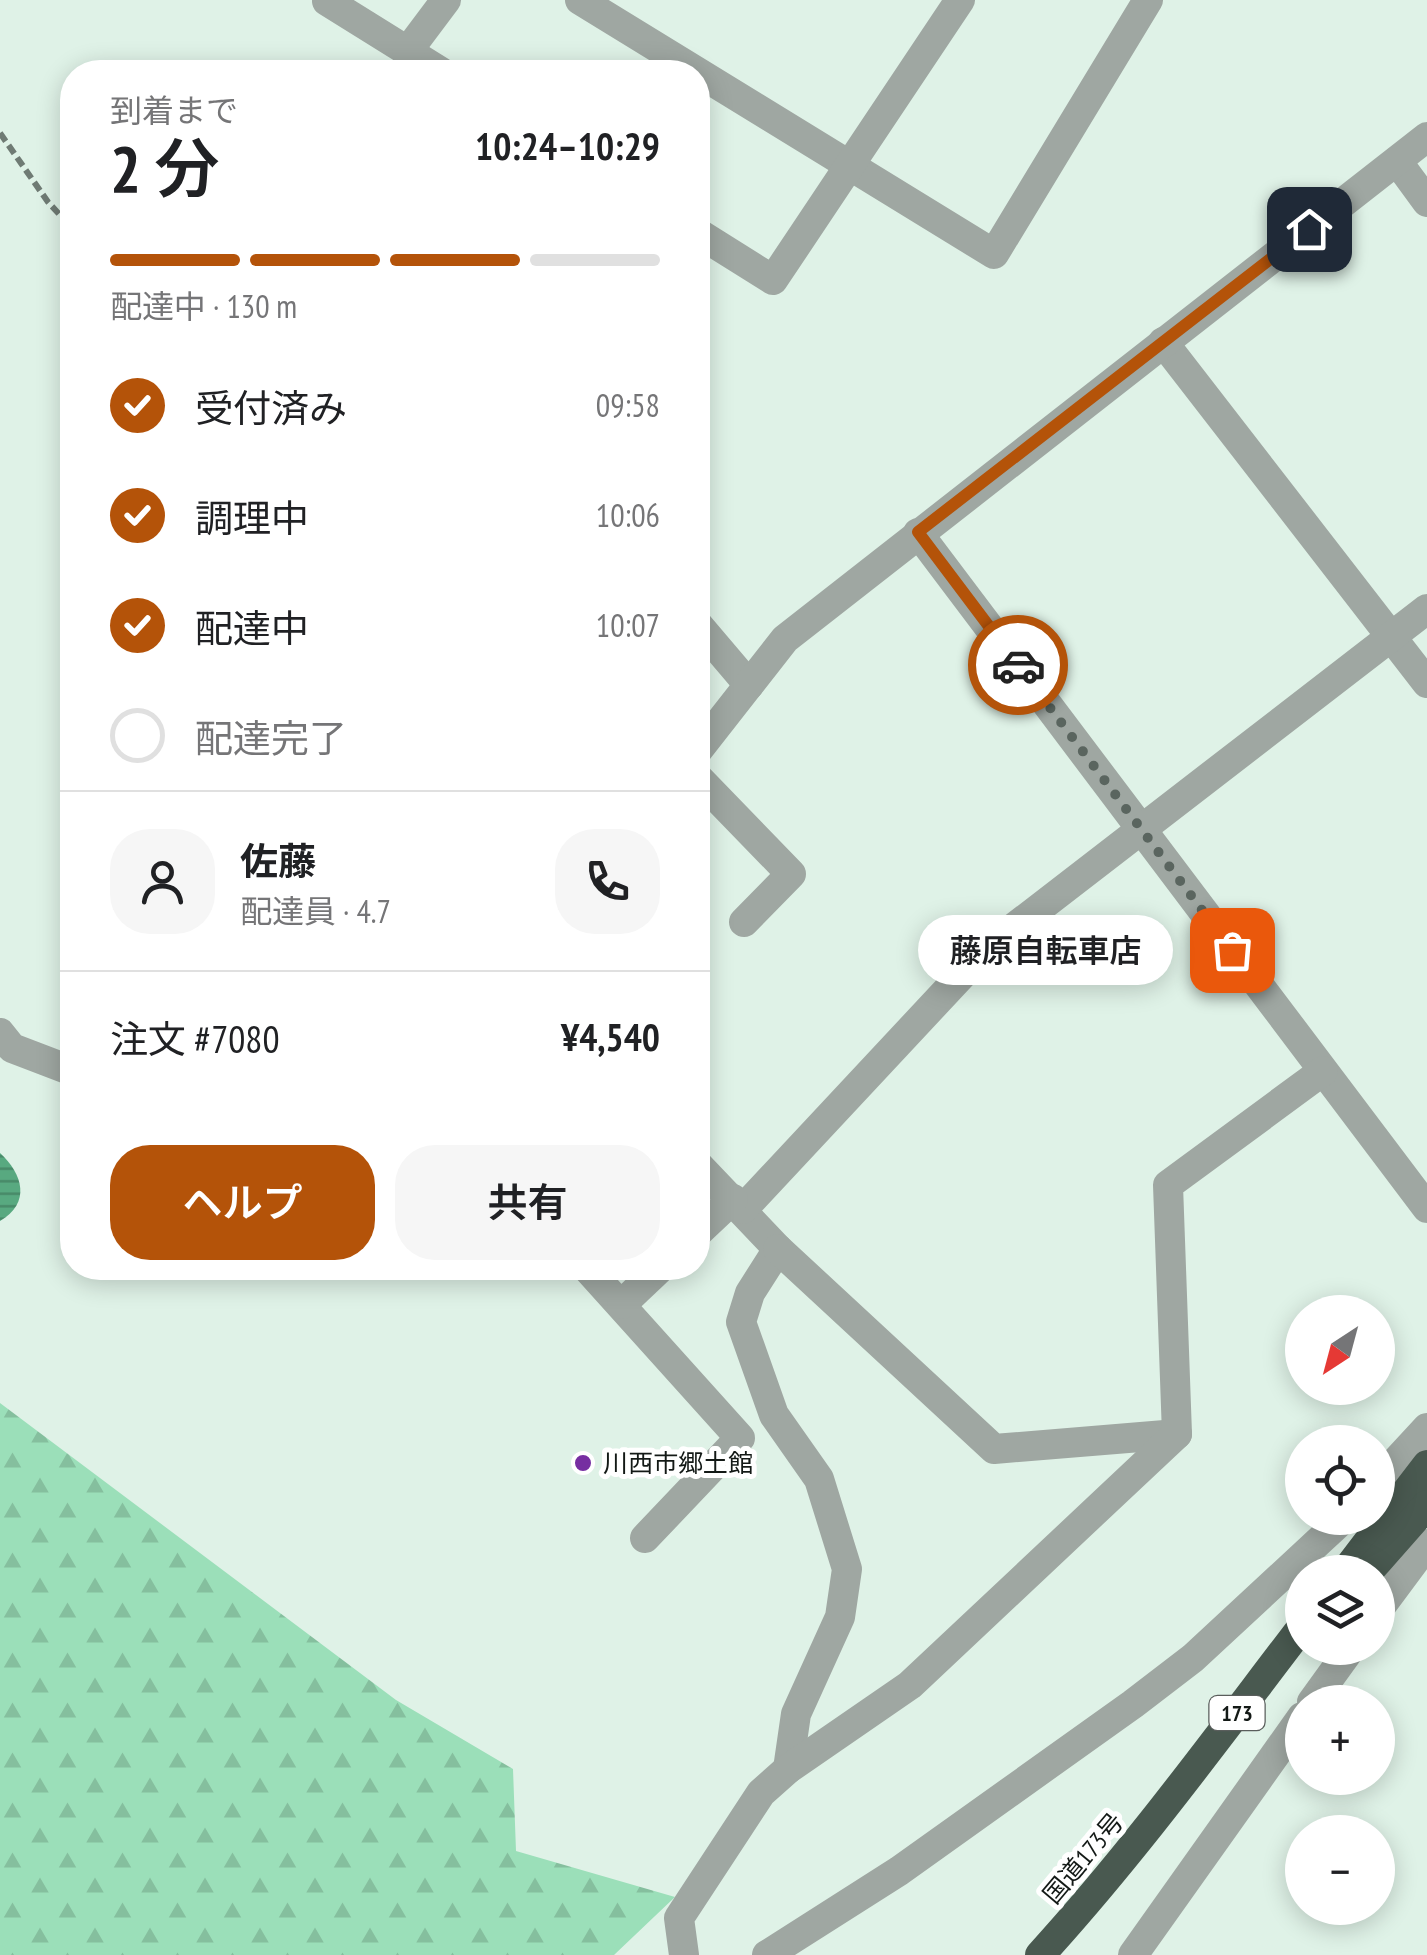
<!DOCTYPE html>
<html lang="ja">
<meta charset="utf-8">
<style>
:root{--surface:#fff;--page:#f6f6f6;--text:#202124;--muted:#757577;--line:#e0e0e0;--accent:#b45309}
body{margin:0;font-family:"PT Sans Narrow","Noto Sans JP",sans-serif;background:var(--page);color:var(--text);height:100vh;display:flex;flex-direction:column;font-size:38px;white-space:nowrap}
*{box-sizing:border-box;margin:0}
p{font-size:32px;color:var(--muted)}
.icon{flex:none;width:55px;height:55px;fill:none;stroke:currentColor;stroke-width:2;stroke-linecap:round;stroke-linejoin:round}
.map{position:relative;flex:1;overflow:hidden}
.sheet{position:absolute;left:60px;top:60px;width:650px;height:1220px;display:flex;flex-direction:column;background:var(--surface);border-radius:40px;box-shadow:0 5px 25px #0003}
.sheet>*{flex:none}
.needle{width:65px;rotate:216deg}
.fabs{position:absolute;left:1285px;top:1295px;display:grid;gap:20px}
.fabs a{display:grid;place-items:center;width:110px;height:110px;border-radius:50%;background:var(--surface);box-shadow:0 5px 25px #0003;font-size:50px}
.pin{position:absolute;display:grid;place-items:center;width:85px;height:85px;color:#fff;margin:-42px;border-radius:20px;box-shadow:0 5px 15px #0006}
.courier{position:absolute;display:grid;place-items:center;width:100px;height:100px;margin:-50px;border:8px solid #b45309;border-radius:50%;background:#fff;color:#222;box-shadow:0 2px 12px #0007}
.bubble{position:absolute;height:70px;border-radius:35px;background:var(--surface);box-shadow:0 5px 25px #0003;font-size:32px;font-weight:600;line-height:70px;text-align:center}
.overview em{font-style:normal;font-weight:600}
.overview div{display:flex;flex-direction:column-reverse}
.overview{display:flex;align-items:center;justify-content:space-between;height:170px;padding:0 50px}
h1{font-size:65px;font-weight:600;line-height:75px}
.bar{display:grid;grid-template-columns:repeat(4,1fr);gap:15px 10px;align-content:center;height:120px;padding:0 50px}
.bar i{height:12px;border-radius:8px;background:var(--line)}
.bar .current{background:var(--accent)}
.bar p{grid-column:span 4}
.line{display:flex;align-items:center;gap:25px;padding:0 50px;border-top:2px solid var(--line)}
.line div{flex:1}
.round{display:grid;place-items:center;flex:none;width:105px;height:105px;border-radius:40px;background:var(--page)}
ol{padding:0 50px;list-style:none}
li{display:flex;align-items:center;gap:30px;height:110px}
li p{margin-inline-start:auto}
li .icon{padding:10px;border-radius:50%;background:var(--accent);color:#fff;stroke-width:4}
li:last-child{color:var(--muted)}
li i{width:55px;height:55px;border:5px solid var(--line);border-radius:50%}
.cta{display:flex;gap:20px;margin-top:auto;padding:20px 50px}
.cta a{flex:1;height:115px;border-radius:40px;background:var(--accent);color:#fff;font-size:40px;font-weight:600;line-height:115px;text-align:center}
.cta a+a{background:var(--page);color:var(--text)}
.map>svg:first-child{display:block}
</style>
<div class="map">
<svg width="1427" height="1955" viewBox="0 0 1427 1955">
<defs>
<pattern id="forest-firs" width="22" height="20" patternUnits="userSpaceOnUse" patternTransform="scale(2.5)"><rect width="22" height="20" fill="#9bdfb9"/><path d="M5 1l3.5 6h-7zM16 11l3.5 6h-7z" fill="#85bf9e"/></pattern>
<pattern id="water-rules" width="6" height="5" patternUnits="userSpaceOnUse" patternTransform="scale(2.5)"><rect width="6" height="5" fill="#58a980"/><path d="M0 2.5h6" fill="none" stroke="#488968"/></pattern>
</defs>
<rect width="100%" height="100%" fill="#dff2e7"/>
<path fill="url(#forest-firs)" d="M0,1403L396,1700L513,1769L516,1851L675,1897L614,1955H0Z"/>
<path fill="url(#water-rules)" d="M0,1153C23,1174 31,1203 0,1221Z"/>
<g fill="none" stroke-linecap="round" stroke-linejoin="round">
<path stroke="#6f7b74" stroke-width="6" stroke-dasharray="10 5" stroke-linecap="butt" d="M0,133L48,202L72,228"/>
<g stroke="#9fa7a2" stroke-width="30">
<path d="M580,0L994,254L1148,0"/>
<path d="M327,1L441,72"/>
<path d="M407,52L446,0"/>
<path d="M1397,161L1427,202"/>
<path d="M698,233L773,280L960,0"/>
<path d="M1163,342L1427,683"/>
<path d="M918,533L1427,1208"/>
<path d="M698,625L749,685"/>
<path d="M698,750L785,639L1427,137"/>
<path d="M698,778L791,874L744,922"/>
<path d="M0,1033L12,1048L67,1069L72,1065"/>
<path d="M698,1165L778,1249L750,1293L741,1322L774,1415L819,1479L847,1569L840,1617L796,1714L788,1769"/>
<path d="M743,1209L985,950L1427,609"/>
<path d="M698,1232L733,1199"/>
<path d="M778,1249L994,1449L1177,1434"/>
<path d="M587,1268L740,1438L645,1538"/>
<path d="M622,1304L660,1268"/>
<path d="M1378,1481L1427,1428"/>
<path d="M1378,1610L1427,1544"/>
<path d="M1312,1702L1351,1648"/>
<path d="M684,1955L679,1918L761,1793L788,1769L910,1685L1177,1434L1168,1185L1323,1071"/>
<path d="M767,1955L899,1871L1133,1704L1193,1658L1344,1518"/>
<path d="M1133,1955L1302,1717"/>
</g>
<g stroke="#495950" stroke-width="30">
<path d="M1345,1572L1427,1465"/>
<path d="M1368,1572L1427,1505"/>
<path d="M1040,1955C1134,1852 1217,1738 1302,1627"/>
</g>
</g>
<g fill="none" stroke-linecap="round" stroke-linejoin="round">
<path stroke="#5a655f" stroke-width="10" stroke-dasharray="0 18" d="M1018,665L1232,950"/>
<path stroke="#b45309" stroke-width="12" d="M1018,665L918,532L1309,229"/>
</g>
<circle fill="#762ea1" stroke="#fff" stroke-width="4" cx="583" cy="1463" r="10"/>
<g text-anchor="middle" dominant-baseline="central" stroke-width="10" stroke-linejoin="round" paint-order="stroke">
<rect fill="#fff" stroke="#5a5e5c" stroke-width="2.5" x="1209.5" y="1696" width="55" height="34" rx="8"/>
<g font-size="22" font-weight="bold" fill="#131916">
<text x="1237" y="1713">173</text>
</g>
<g font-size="25" fill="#131916" stroke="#fff" text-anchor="start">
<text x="603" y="1463">川西市郷土館</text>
</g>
<g font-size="25" fill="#131916" stroke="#fff">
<text transform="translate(1083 1858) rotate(-50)">国道173号</text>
</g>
</g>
</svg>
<div class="fabs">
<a><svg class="needle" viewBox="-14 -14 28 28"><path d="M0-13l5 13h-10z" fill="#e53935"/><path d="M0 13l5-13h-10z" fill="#757577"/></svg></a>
<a><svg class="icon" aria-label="locate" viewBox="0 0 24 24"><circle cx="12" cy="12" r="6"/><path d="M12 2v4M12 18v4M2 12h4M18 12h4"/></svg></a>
<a><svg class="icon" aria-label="layers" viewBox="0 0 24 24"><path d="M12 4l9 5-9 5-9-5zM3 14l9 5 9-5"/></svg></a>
<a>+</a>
<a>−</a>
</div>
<div class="pin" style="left:1232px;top:950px;background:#ea580c"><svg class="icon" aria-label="bag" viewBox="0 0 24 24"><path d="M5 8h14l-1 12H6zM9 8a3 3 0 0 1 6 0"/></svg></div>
<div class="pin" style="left:1309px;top:229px;background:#1f2937"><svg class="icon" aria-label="home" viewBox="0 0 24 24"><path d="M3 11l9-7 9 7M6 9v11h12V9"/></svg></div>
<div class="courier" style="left:1018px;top:665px"><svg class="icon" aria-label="car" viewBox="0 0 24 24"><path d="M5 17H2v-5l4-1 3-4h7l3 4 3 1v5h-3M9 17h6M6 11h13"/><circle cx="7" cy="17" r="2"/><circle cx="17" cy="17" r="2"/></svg></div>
<div class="bubble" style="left:918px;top:915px;width:255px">藤原自転車店</div>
<section class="sheet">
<div class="overview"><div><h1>2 分</h1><p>到着まで</p></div><em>10:24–10:29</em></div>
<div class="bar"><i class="current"></i><i class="current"></i><i class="current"></i><i></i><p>配達中 · 130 m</p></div>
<ol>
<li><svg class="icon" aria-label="check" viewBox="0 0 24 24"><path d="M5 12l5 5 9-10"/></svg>受付済み<p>09:58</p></li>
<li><svg class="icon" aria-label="check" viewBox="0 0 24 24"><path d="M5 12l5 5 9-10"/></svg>調理中<p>10:06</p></li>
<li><svg class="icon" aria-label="check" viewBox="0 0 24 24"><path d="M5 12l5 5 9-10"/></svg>配達中<p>10:07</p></li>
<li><i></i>配達完了</li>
</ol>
<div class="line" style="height:180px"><a class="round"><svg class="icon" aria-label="person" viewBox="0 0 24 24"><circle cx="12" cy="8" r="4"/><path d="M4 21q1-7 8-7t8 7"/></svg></a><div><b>佐藤</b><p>配達員 · 4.7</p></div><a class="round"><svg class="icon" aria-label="phone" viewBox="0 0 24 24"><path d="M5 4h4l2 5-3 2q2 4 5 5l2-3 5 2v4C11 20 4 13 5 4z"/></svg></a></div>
<div class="line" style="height:130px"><div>注文 #7080</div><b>¥4,540</b></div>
<div class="cta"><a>ヘルプ</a><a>共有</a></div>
</section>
</div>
